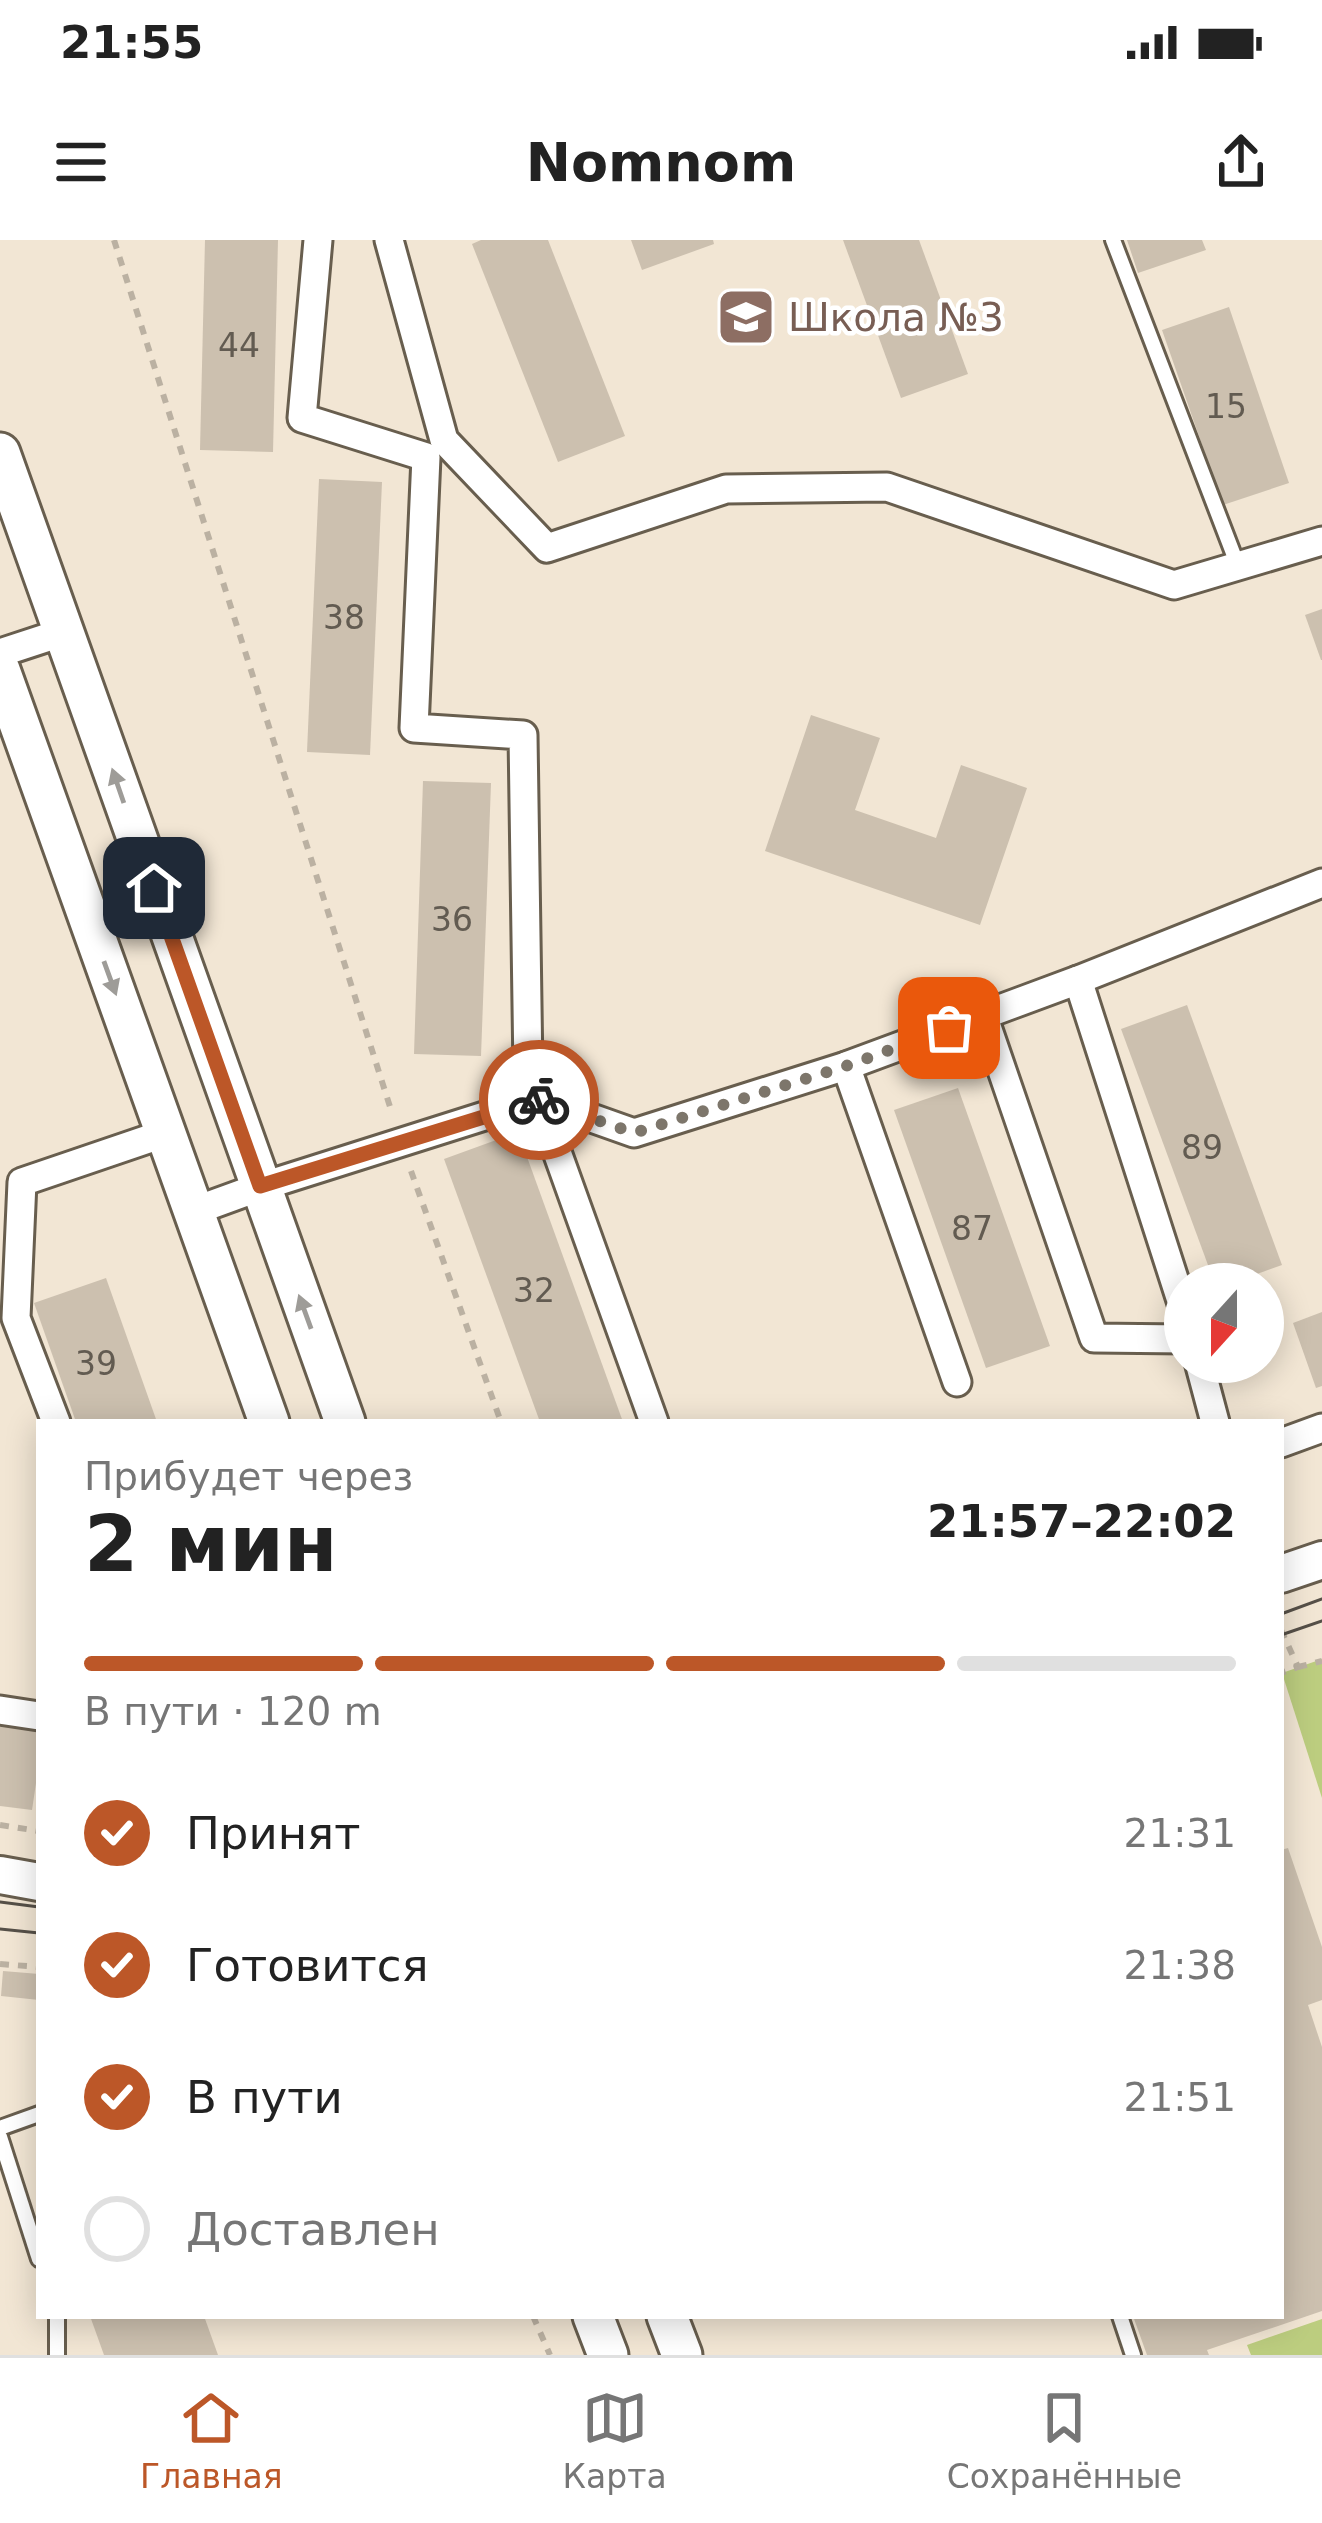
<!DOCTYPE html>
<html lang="ru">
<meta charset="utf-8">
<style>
:root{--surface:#fff;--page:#f6f6f6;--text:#222;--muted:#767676;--line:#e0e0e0;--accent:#bc5728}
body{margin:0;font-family:"DejaVu Sans",sans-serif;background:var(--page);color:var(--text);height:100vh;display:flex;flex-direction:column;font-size:45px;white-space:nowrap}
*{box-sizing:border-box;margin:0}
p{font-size:39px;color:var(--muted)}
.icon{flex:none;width:66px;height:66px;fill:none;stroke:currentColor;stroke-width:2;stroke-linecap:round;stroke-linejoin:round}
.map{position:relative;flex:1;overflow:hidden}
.sheet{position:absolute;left:36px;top:1179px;width:1248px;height:900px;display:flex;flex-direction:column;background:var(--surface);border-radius:0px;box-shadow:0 6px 30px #0003}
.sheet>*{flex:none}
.needle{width:78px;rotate:201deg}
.fabs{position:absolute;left:1164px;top:1023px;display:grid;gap:24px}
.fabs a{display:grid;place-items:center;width:120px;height:120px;border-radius:50%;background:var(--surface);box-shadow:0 6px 30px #0003;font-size:60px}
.pin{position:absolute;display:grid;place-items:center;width:102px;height:102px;color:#fff;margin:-51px;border-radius:24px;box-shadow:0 6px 18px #0006}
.courier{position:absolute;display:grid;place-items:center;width:120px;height:120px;margin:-60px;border:9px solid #bc5728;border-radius:50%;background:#fff;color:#222;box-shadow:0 3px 15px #0007}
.head em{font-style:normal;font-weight:700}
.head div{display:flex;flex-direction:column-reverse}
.head{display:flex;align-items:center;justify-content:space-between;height:204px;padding:0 48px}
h1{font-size:78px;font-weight:700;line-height:90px}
.bar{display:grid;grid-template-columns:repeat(4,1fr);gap:18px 12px;align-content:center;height:144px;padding:0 48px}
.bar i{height:15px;border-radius:9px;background:var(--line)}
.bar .active{background:var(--accent)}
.bar p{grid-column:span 4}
ol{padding:0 48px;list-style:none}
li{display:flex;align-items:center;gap:36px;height:132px}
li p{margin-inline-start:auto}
li .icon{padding:12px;border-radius:50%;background:var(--accent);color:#fff;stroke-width:4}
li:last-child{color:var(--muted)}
li i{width:66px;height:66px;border:6px solid var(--line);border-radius:50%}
.status{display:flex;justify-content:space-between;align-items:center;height:84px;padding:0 60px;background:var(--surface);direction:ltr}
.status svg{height:33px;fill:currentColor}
header{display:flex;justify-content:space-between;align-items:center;height:156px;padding:0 48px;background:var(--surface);font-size:54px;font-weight:700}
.menu{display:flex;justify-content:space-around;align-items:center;height:168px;border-top:3px solid var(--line);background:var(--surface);font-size:33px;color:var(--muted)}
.menu a{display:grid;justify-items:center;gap:6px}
.menu .active{color:var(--accent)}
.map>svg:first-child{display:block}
</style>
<div class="status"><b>21:55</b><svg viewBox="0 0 49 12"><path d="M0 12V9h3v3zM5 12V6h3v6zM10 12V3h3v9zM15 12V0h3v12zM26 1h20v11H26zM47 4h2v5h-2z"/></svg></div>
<header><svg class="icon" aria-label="menu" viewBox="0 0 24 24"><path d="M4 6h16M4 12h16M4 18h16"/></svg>Nomnom<svg class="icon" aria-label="share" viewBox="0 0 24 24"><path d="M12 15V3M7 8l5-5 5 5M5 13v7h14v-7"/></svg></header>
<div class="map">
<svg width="1322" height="2115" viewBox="0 0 1322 2115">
<rect width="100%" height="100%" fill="#f2e6d4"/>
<g fill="#bccd7f">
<path d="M1322,1419V1558L1282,1433Z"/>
<path d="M1322,2079V2115H1251L1247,2105Z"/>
</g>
<g fill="#ccc0af">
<path d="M205,0H278L273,212L200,210Z"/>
<path d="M481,0H548L625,196L558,222L472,4Z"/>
<path d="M631,0H713L714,4L642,30Z"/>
<path d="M843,0H919L968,134L901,158Z"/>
<path d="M1127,0H1202L1206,10L1138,33Z"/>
<path d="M1229,67L1289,243L1223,265L1162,90Z"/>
<path d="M319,239L382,242L370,515L307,512Z"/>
<path d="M1322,369V420H1321L1305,375Z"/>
<path d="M811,475L880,498L855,570L936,598L961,525L1027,548L980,685L765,611Z"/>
<path d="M423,541L491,543L481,816L414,814Z"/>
<path d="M1187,765L1282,1025L1229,1044H1215L1121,789Z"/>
<path d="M958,848L1050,1106L986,1128L894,870Z"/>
<path d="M518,892L623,1182H540L444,919Z"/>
<path d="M106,1038L157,1182H76L34,1063Z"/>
<path d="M1322,1072V1146L1316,1148L1293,1083Z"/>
<path d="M0,1485L39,1491V1523L32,1570L0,1566Z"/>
<path d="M1288,1608L1322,1707V1760L1308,1765L1322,1807V2071L1207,2110L1209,2115H1147L1133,2076H1281V1610Z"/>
<path d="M3,1731L39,1734V1760L1,1756Z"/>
<path d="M90,2076H204L218,2115H104Z"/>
</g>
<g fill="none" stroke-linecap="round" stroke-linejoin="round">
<g stroke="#685e4e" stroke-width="20">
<g id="service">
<path d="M1113,0L1238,326"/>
<path d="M0,1888L39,1874"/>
<path d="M0,1897L39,2019"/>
<path d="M57,2076V2115"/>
<path d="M1120,2076L1133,2115"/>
</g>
</g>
<g stroke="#685e4e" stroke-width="33">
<g id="minor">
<path d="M389,0L444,200L547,308L726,249L887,247L1174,345L1322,301"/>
<path d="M0,413L64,392"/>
<path d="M1078,740L1185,1073"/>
<path d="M983,775L1094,1098L1185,1099"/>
<path d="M846,826L957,1142"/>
<path d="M538,859L634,893L846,826L1078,740L1322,643"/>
<path d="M538,859L654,1182"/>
<path d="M194,971L260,947L538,859L528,832L523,495L414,488L426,217L302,178L318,0"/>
<path d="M1199,1122L1215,1182"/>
<path d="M56,1182L16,1078L22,942L166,893"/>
<path d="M1281,1203L1322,1188"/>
<path d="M0,1470L39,1476"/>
</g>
</g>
<g stroke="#685e4e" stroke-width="42">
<g id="tertiary">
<path d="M1281,1334L1322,1320"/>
<path d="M0,1635L39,1642"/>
</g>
</g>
<g stroke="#685e4e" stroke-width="45">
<g id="secondary">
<path d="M0,213L345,1182"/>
<path d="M0,430L269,1182"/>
<path d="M593,2076L608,2115"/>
<path d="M667,2076L682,2115"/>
</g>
</g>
<g stroke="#bbb1a2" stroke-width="6" stroke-dasharray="9 9" stroke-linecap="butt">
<path d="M114,0L392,873"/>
<path d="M411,931L501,1182"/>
<path d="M1281,1390L1298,1427L1281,1433"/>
<path d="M1298,1427L1322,1421"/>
<path d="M0,1585L39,1591"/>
<path d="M0,1724L39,1727"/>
<path d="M533,2076L550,2115"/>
</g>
<use href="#service" stroke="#fff" stroke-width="14"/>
<use href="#minor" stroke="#fff" stroke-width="27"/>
<use href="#tertiary" stroke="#fff" stroke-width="36"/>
<use href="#secondary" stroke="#fff" stroke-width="39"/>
<g stroke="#565048" stroke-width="3">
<path d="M1281,1374L1322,1359"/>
<path d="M1281,1395L1322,1381"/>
<path d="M0,1662L39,1667"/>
<path d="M0,1689L39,1693"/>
</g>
</g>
<defs><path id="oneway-solid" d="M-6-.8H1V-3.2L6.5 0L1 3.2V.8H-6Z" transform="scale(3)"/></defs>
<g fill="#9e9c98">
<use href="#oneway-solid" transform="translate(118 546) rotate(-109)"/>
<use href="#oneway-solid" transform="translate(110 738) rotate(70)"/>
<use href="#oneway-solid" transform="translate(305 1072) rotate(-110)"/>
</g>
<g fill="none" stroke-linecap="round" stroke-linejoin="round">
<path stroke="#7d766b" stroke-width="12" stroke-dasharray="0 21.6" d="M539,860L634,893L846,826L949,788"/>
<path stroke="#bc5728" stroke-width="15" d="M154,648L260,946L539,860"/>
</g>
<defs>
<g id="school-square" transform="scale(3)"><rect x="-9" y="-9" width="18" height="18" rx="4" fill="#8d6e63" stroke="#fff"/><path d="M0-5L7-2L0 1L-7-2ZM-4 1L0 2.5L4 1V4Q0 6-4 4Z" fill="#fff"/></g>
</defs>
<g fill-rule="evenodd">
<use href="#school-square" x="746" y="77"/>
</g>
<g text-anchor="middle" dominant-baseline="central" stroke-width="9" stroke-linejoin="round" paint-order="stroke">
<g font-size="33" fill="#625b51">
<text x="239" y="105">44</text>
<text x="1226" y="166">15</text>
<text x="344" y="377">38</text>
<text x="452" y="679">36</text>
<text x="1202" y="907">89</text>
<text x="972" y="988">87</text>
<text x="534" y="1050">32</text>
<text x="96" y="1123">39</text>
</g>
<g font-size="39" fill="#785e54" stroke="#fff" text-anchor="start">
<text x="788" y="77">Школа №3</text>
</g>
</g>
</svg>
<div class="fabs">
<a><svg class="needle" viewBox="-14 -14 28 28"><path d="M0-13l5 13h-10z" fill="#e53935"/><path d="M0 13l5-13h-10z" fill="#767676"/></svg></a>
</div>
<div class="pin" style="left:949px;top:788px;background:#ea580c"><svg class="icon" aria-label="bag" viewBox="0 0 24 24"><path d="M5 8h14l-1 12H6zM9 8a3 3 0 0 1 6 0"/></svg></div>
<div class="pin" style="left:154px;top:648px;background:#1f2937"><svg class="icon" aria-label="home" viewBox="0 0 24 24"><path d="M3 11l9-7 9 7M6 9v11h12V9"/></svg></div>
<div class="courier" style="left:539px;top:860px"><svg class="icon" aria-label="bike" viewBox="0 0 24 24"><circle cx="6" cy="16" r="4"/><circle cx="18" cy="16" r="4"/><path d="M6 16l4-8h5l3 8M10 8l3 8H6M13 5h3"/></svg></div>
<section class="sheet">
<div class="head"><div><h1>2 мин</h1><p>Прибудет через</p></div><em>21:57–22:02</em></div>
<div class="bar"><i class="active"></i><i class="active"></i><i class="active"></i><i></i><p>В пути · 120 m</p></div>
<ol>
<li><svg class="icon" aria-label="check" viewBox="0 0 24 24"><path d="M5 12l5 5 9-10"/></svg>Принят<p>21:31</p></li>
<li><svg class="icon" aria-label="check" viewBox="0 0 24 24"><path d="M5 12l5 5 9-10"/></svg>Готовится<p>21:38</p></li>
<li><svg class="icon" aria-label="check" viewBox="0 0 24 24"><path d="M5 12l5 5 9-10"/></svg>В пути<p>21:51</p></li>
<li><i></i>Доставлен</li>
</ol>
</section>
</div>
<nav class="menu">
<a class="active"><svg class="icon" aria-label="home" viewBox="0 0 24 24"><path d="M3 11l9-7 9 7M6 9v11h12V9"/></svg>Главная</a>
<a><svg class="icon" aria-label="map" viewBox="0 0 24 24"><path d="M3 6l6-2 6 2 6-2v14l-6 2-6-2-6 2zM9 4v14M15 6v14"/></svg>Карта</a>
<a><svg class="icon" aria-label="saved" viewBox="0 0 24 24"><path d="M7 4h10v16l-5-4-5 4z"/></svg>Сохранённые</a>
</nav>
